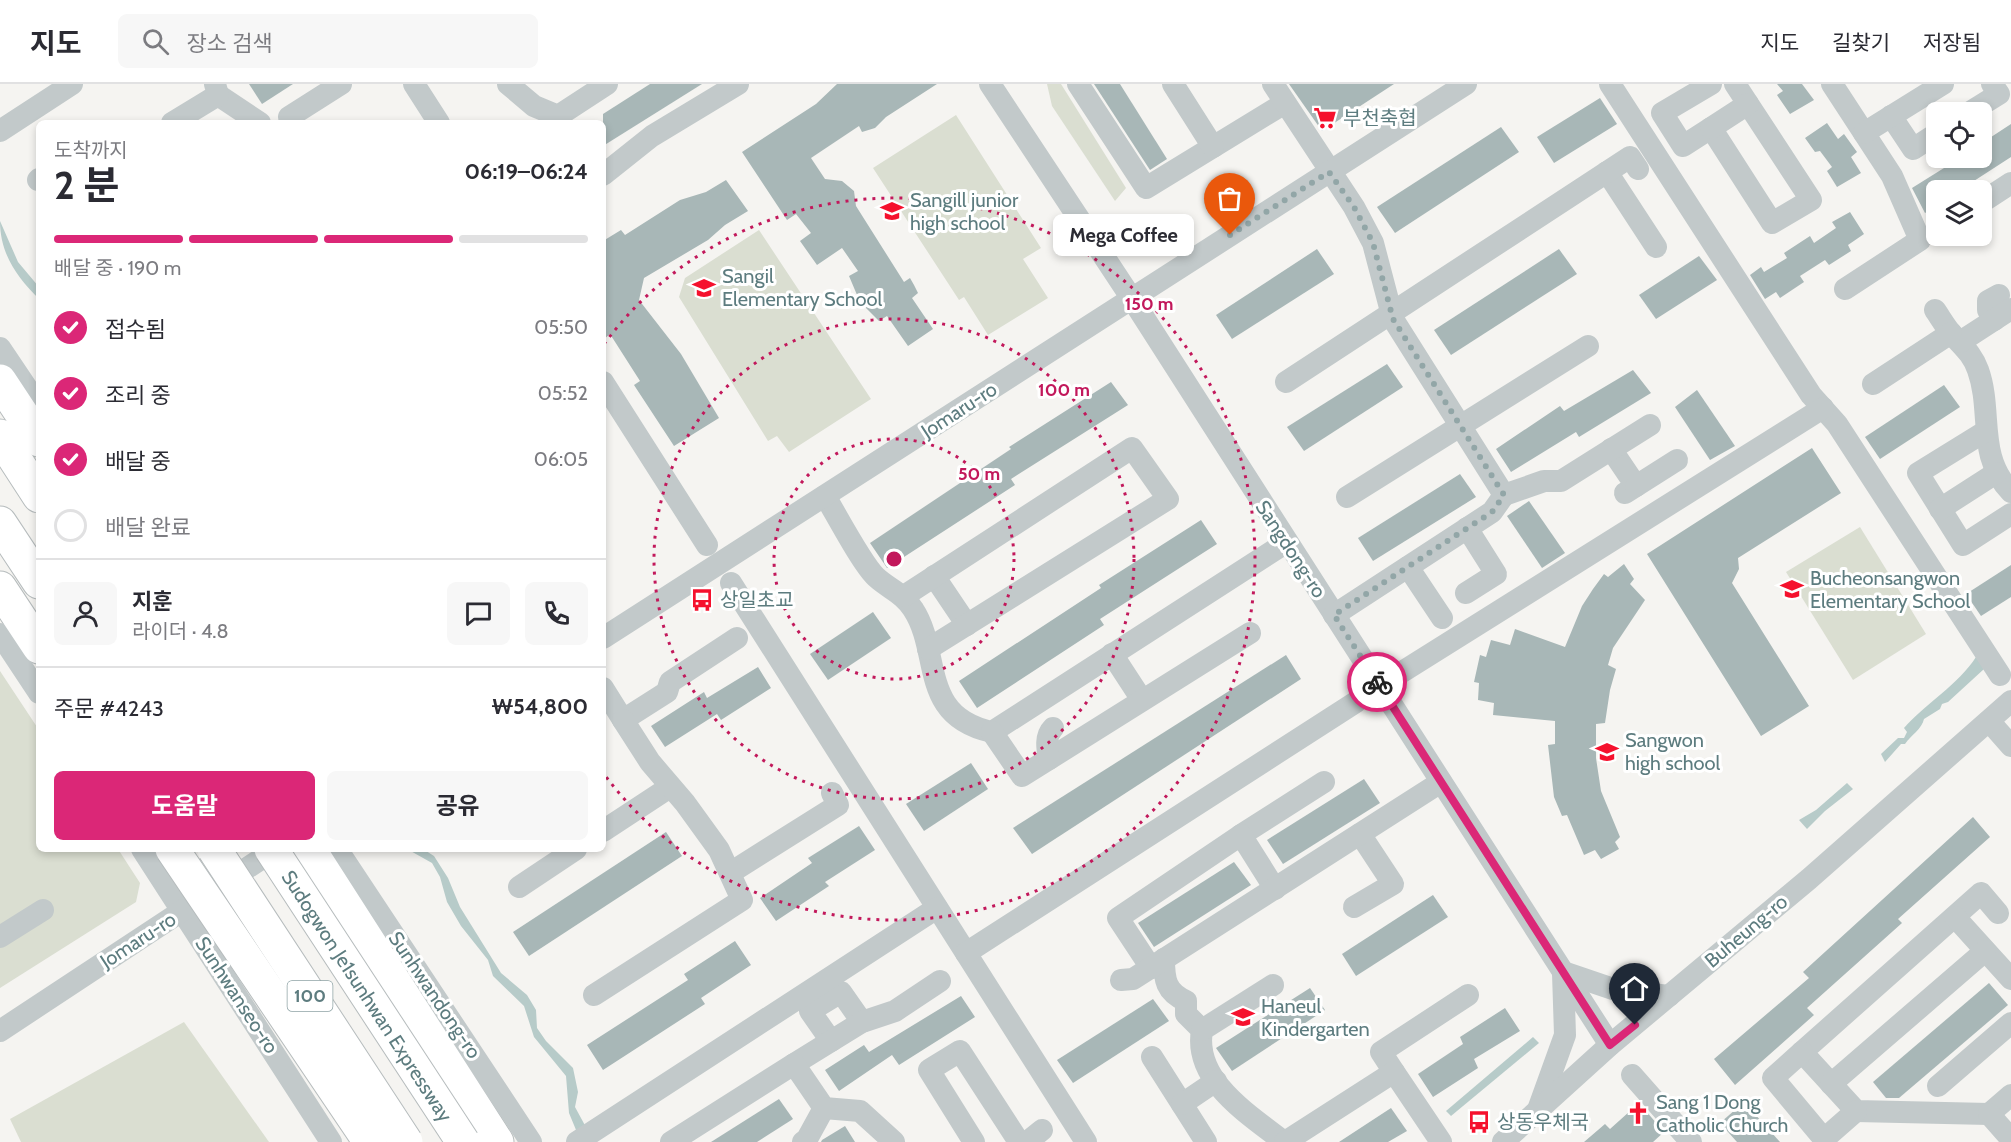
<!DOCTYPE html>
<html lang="ko">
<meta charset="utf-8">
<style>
:root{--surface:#fff;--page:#f7f7f7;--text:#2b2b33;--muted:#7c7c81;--line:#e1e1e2;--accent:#db2777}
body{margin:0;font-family:Cabin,"Noto Sans KR",sans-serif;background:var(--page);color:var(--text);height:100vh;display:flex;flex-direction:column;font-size:22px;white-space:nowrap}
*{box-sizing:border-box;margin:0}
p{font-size:20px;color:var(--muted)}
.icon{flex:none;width:33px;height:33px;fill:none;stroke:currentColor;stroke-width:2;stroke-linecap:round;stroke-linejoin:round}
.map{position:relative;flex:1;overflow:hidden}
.details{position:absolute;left:36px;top:36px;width:570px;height:732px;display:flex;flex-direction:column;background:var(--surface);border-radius:9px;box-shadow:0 3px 9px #0003}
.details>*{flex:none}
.buttons{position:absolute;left:1926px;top:18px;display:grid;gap:12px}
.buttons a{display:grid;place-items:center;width:66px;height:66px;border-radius:9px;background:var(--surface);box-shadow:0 3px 9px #0003;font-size:30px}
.pin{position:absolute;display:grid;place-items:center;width:51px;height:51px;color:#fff;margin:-62px -26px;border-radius:50% 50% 50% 0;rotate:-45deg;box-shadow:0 0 6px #0007}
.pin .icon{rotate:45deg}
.courier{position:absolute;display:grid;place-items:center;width:60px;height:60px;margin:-30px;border:4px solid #db2777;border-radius:50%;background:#fff;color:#222;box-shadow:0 2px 8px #0007}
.bubble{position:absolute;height:42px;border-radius:9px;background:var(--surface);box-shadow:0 3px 9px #0003;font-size:20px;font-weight:700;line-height:42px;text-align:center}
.headline em{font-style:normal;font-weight:700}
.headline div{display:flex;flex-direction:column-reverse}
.headline{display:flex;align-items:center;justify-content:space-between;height:102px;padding:0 18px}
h1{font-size:39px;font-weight:700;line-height:45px}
.bar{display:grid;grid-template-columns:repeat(4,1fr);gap:9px 6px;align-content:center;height:72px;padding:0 18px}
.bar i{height:8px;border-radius:4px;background:var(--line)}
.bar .selected{background:var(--accent)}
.bar p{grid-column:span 4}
.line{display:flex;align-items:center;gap:15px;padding:0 18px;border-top:2px solid var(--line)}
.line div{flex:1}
.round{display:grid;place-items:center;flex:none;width:63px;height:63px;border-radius:9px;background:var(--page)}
ol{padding:0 18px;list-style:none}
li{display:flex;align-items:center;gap:18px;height:66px}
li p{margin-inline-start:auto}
li .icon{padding:6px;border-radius:50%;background:var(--accent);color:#fff;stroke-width:4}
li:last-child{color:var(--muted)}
li i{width:33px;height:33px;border:3px solid var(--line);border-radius:50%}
.cta{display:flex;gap:12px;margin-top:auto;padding:12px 18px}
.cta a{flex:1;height:69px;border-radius:9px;background:var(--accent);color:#fff;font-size:24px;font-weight:700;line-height:69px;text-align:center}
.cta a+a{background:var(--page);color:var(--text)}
header{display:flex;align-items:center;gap:36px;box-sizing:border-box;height:84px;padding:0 30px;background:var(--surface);border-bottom:2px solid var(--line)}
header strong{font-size:28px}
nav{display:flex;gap:33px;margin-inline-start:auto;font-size:21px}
.search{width:420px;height:54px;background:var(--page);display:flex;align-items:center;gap:15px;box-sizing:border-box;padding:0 21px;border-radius:9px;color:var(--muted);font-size:22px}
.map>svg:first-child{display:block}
</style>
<header>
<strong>지도</strong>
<div class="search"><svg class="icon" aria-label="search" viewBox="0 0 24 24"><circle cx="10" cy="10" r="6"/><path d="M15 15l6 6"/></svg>장소 검색</div>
<nav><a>지도</a><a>길찾기</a><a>저장됨</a></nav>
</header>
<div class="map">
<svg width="2011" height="1058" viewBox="0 0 2011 1058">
<rect width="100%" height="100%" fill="#f5f4f1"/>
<g fill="#daded1">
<path d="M1047,0H1061L1126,104L1115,117L1052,22Z"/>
<path d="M956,31L1041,164L1023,175L1048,214L988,251L964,213L959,216L873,84Z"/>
<path d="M759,146L871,315L789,368L777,352L768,357L679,213L685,194Z"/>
<path d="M1860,443L1926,550L1853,596L1786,488Z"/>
<path d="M0,587L39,646V765H118L140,799L136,818L0,904Z"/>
<path d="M184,938L269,1058H21L10,1035Z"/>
</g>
<g fill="#b7cbc9">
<path d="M0,137L18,178L39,203V215C17,193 0,170 0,137Z"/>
<path d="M1976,573L1984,585L1948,618L1942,620L1940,625L1924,635C1922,645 1911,651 1905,660H1901L1885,678L1881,670L1898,654H1904L1907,648L1904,644C1924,621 1959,600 1976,573Z"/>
<path d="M1847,699L1853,705L1825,727L1807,745L1799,736L1816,726Z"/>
<path d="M407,765H423L434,772L448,794L460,823L501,889L527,911L536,926L537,944L546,957L573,984L578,1008L575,1023L594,1058H581L569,1029L566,992L534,953L524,922L493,892L488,876L461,842L447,818L440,793L432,779Z"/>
<path d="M1533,953L1539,959L1451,1032L1446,1027Z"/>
</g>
<g fill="#a8b7b7">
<path d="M249,0H293L262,20Z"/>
<path d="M650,0H702L603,62V30Z"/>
<path d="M837,0H937L886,33L875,44L862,48L859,42L811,74L825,95L842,97L854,107L856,122L904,198L910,194L914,201L918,209L912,214L933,245L908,262L887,232L879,237L860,218L849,192L858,187L842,164L817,181L800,157L811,149L796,130L787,136L742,68L816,20Z"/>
<path d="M1094,0H1120L1167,75L1150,86Z"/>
<path d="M1289,0H1394L1322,47Z"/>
<path d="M1777,0H1802L1814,16L1790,30L1777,11L1783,7Z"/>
<path d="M1600,14L1617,40L1554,79L1537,53Z"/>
<path d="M1827,39L1838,55L1844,50L1857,68L1851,73L1861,89L1837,103L1827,87L1832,83L1820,67L1815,68L1805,54Z"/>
<path d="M2011,40V73L1960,106H1936V122L1925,129L1912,104L1960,74H1982V59Z"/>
<path d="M1501,43L1519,68L1395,149L1377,123Z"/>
<path d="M726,96L748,127L725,141L708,156L644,194L639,216L681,270L719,334L674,362L634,301L640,297L610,250L603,256V157L621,146L625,151L680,116L706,108Z"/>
<path d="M1850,128L1864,150L1848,161L1851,167L1829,181L1825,176L1800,192L1804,198L1780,214L1776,208L1765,215L1750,191L1761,183L1764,188L1787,174L1784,169L1810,152L1814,159L1836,144L1832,138Z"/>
<path d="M1317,165L1334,190L1232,255L1216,231Z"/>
<path d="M1559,165L1577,190L1451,271L1434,246Z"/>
<path d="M1699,172L1717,196L1656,235L1639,211Z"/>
<path d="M1387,280L1403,303L1304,367L1287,343Z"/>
<path d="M1633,286L1651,309L1579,353L1576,348L1511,388L1496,365L1560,322L1564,327Z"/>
<path d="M1111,298L1128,321L1011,395L1015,401L887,484L870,459L1011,365L1009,363Z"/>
<path d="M1944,301L1960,323L1880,375L1865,353Z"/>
<path d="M1697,306L1735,362L1710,376L1675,323Z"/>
<path d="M1812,364L1841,409L1738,474L1739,485L1732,499L1809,622L1761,652L1647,470Z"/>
<path d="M1460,390L1476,413L1373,477L1358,454Z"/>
<path d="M1529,417L1565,469L1542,484L1507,432Z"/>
<path d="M1201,436L1217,460L1100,535L1104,541L977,624L959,597L1101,504L1099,501Z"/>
<path d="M1624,480L1634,495L1630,500L1645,516L1613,564L1608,581L1616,585L1610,606L1605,639L1596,640V674L1601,707L1620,753L1615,758L1619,765L1601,775L1595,766L1584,771L1567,731L1562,732L1554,713L1548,661L1555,660V637L1493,631L1494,619L1478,616L1479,599L1474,598L1480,571L1486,573L1491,556L1510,561L1515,545L1565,563L1582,522L1593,505L1604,490L1608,493Z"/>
<path d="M2011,481V513L1981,532L1966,510Z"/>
<path d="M873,528L891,554L828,596L810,570Z"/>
<path d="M1286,571L1301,595L1032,770L1013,744Z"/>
<path d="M758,583L771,604L721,636L717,630L665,663L651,642L704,608L707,614Z"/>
<path d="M971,679L988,705L924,747L906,720Z"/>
<path d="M1364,695L1380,719L1283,780L1267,756Z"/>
<path d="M1973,733L1990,753L1898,835L1902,839L1807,924L1814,931L1735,1001L1714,975L1809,894L1803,888Z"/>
<path d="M859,742L875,766L825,798L829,802L776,837L760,814L812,779L808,774Z"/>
<path d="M666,748L682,772L529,872L513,848Z"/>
<path d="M1234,778L1251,801L1154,863L1138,839Z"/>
<path d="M1433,811L1448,833L1356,892L1342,870Z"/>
<path d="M735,857L751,881L701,914L705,920L603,986L587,961L688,896L684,890Z"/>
<path d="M1989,899L2008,921L1899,1014H1886L1873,998Z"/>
<path d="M1310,904L1325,926L1232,987L1216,964Z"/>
<path d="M961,912L975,933L899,981L892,971L839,1007L825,986L864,961L869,968Z"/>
<path d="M1153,915L1169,937L1073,999L1057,976Z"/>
<path d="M1505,924L1520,947L1474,975L1478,984L1433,1013L1418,990L1463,960L1460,953Z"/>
<path d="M779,1015L793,1035L757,1058H711Z"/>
<path d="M1744,1018L1780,1058H1737L1720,1039Z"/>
<path d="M1639,1019L1664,1048L1653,1058H1584L1605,1040L1610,1045Z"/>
<path d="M1391,1024L1407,1047L1388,1058H1339Z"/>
<path d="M845,1042L855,1058H821L822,1056Z"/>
</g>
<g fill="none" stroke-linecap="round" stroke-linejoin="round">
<g stroke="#b6bcbd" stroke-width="35">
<g id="highway">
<path d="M0,297L39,356"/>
<path d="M0,352L39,412"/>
<path d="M0,439L39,498"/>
<path d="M0,504L39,563"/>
<path d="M309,765L497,1058"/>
</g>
</g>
<g stroke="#c2c9ca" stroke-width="22">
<path d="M414,0L439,39"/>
<path d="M508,0L534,22L558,32L607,0"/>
<path d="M990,0L1132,215L1610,961"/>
<path d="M1078,0L1146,104L1285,19"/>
<path d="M1173,0L1213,63"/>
<path d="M1273,0L1354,123L1373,159L1393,235L1504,411L1492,428L1334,531"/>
<path d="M1610,0L1811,311L1837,340L2000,591"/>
<path d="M1711,0L1662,29L1683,62L1711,44L1772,139L1811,116L1735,0"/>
<path d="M1832,0L1892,92L1920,156L1845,205"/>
<path d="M218,11L260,39"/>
<path d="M1970,28L1999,10L1992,0"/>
<path d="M1891,32L1913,65L1936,50"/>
<path d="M289,33L341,0"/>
<path d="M172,39L218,11L215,0"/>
<path d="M1711,44L1748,20"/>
<path d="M0,47L72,0"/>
<path d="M1864,49L1943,0"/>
<path d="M1607,88L1656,163"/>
<path d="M603,91L652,52L738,0"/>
<path d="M38,96L39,95"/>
<path d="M1982,118L2011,99"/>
<path d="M1935,226C1940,233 1945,242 1951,249C1962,262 1972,269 1978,286C1993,328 1976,371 2011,408"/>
<path d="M1994,236L1988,226V217L1999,211"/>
<path d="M1960,258L2011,225"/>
<path d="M0,264L39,322"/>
<path d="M603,298L707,461"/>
<path d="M1286,298L1630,73L1638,85"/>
<path d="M1873,300L1951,249"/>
<path d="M1986,347L1918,389L1963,461L2011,430"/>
<path d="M1611,365L1636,402L1625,409"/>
<path d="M1636,402L1677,376"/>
<path d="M1504,411L1544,397H1561L1650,341"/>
<path d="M825,412C836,430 862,480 876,493C889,505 903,509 913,525C942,569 918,632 992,648L1287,458"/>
<path d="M1347,413L1588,262"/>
<path d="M1940,425L1996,389"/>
<path d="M1408,483L1442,534"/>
<path d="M934,492L967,541"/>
<path d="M731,499L1086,1058"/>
<path d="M1466,509L1496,490L1467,444"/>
<path d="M904,512L1132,364L1168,415L928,565"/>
<path d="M0,550L39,609"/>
<path d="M603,554L1466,0"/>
<path d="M1112,570L1142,616"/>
<path d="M1402,588L1823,324"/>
<path d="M603,604L623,636L667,608L670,598L737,554"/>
<path d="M1989,637L2011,662"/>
<path d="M992,648L1022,692L1250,549"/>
<path d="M1049,675C1047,664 1045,652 1053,644"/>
<path d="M603,747L670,703"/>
<path d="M1241,751L1324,698"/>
<path d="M142,765L331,1058"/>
<path d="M337,765L531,1058"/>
<path d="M730,789L838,721L832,709"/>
<path d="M519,803L576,765"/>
<path d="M1354,823L1393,800L1360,750"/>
<path d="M1998,829L1981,809L1802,968L1856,1027L1989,1030L2011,1011"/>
<path d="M1955,833L2011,895"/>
<path d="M0,853L43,826"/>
<path d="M966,869L1356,618"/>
<path d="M1164,875C1164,896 1166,908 1186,917V930L1202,946C1193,997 1250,1031 1284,1058"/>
<path d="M1151,884L1118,834L1241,751L1275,805"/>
<path d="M1563,888L1616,906L1669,912"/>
<path d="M1121,896L1133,895L1441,698"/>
<path d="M594,911L742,816L719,766L685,719L650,678L623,636"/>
<path d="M1202,946L1273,901"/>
<path d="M0,947L276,765"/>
<path d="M831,957L810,927L841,908L862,938"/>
<path d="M1802,968L1773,994L1824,1055L1856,1027"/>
<path d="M1152,973L1206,1058"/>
<path d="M794,980L862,938L895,927L940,897"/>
<path d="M1394,988L1381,968L1468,911"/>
<path d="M1632,991L1691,1058"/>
<path d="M1831,1000L1985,867"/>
<path d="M1938,1002L2011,939"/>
<path d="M1182,1020L1216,997"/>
<path d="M1539,1023L1565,951L1563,889"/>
<path d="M1989,1030L2011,1055"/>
<path d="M577,1058L937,824"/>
<path d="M671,1058L794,980L824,1024L860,1027L894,1058"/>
<path d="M803,1058L807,1055L824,1024"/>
<path d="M974,1058L929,986L960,967L1019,1058"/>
<path d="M1027,1058L1042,1046"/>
<path d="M1285,1058L1394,988L1441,1058"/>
<path d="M1503,1058L1610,961L1809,795L2011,617"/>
</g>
<use href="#highway" stroke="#fff" stroke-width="33"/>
<g stroke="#b6bcbd" stroke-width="35" stroke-linecap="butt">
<g id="highway-bridge">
<path d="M172,765L370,1058"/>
<path d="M214,765L406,1058"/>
<path d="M271,765L463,1058"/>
</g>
</g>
<use href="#highway-bridge" stroke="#fff" stroke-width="33"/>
</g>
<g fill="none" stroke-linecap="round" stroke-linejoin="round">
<path stroke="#92a6a7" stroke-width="6" stroke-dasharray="0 10.8" d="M1230,151L1329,88L1354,123L1373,159L1393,235L1504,411L1492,428L1334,531L1377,598"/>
<path stroke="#db2777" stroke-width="8" d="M1377,598L1610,961L1635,941"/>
</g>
<g fill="none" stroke="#c2185b" stroke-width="3" stroke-dasharray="3 6">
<circle cx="894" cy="475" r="120"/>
<circle cx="894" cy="475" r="240"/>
<path d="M604 260A361 361 0 1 1 604 690"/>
</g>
<defs>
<g id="supermarket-bare" transform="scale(1.8)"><path d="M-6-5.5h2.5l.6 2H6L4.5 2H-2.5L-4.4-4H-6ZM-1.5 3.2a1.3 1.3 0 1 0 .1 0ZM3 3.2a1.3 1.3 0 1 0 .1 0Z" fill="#f5112d" stroke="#fff" stroke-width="2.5" paint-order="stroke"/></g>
<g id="school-bare" transform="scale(1.8)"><path d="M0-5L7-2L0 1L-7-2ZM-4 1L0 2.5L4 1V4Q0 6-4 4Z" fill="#f5112d" stroke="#fff" stroke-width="2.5" paint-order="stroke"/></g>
<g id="bus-bare" transform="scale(1.8)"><path d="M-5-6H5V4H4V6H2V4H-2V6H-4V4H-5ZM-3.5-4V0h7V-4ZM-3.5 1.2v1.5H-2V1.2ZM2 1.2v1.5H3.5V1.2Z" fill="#f5112d" stroke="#fff" stroke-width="2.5" paint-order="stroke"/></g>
<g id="church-bare" transform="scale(1.8)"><path d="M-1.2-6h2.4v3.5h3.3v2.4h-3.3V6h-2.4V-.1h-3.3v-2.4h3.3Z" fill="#f5112d" stroke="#fff" stroke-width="2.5" paint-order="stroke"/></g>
</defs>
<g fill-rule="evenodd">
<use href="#supermarket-bare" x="1325" y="34"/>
<use href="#school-bare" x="892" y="127"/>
<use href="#school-bare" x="704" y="204"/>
<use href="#school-bare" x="1792" y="505"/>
<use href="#bus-bare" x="702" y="516"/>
<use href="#school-bare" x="1607" y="668"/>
<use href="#school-bare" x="1243" y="933"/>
<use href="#church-bare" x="1638" y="1029"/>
<use href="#bus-bare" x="1479" y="1038"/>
</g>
<g text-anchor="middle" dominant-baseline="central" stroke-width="6" stroke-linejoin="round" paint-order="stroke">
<rect fill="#fff" stroke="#8ea3a5" stroke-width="1.5" x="287.5" y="897" width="45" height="30" rx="4.5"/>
<g font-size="18" font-weight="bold" fill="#5d7c7f">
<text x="310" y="912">100</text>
</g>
<g font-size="20" fill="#5d7c7f" stroke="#fff" text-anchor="start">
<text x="1343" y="34">부천축협</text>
<text x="910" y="116">Sangill junior<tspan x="910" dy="23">high school</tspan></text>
<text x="722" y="192">Sangil<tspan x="722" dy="23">Elementary School</tspan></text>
<text x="1810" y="494">Bucheonsangwon<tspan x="1810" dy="23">Elementary School</tspan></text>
<text x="720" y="516">상일초교</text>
<text x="1625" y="656">Sangwon<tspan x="1625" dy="23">high school</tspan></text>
<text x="1261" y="922">Haneul<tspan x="1261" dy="23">Kindergarten</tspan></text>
<text x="1656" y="1018">Sang 1 Dong<tspan x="1656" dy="23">Catholic Church</tspan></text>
<text x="1497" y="1038">상동우체국</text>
</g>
<g font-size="20" fill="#5d7c7f" stroke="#fff">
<text transform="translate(959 326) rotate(-33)">Jomaru-ro</text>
<text transform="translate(1291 465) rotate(57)">Sangdong-ro</text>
<text transform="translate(1746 847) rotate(-40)">Buheung-ro</text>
<text transform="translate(138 856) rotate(-33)">Jomaru-ro</text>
<text transform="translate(237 911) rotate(57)">Sunhwanseo-ro</text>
<text transform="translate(435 911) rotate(56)">Sunhwandong-ro</text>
<text transform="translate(367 912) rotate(57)">Sudogwon Je1sunhwan Expressway</text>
</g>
</g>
<circle cx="894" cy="475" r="9" fill="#c2185b" stroke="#fff" stroke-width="3"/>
<g font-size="18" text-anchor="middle" font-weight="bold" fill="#c2185b" stroke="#fff" stroke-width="6" stroke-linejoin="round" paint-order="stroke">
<text x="1149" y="226">150 m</text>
<text x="1064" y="312">100 m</text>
<text x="979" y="396">50 m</text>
</g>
</svg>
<div class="buttons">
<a><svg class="icon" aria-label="locate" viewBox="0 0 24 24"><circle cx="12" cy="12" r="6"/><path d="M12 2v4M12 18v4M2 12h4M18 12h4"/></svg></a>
<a><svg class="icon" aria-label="layers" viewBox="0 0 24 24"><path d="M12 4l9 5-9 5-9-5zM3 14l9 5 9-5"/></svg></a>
</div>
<div class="pin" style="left:1230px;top:151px;background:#ea580c"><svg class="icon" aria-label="bag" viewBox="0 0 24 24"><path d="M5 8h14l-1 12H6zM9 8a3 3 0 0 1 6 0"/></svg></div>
<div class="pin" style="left:1635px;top:941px;background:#1f2937"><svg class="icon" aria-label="home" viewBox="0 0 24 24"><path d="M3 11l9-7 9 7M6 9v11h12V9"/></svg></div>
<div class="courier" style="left:1377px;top:598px"><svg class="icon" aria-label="bike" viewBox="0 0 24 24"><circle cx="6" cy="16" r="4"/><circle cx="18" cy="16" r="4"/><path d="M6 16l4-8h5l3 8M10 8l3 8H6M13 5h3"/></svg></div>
<div class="bubble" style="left:1053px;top:130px;width:141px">Mega Coffee</div>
<section class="details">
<div class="headline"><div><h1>2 분</h1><p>도착까지</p></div><em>06:19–06:24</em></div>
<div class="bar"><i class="selected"></i><i class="selected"></i><i class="selected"></i><i></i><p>배달 중 · 190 m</p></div>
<ol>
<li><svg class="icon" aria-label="check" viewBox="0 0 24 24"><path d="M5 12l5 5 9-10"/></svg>접수됨<p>05:50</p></li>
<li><svg class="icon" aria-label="check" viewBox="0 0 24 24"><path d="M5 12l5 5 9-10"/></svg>조리 중<p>05:52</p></li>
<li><svg class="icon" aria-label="check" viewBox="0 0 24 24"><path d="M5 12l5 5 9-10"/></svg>배달 중<p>06:05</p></li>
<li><i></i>배달 완료</li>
</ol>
<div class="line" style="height:108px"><a class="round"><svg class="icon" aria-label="person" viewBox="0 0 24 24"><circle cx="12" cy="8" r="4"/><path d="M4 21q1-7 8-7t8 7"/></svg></a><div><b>지훈</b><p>라이더 · 4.8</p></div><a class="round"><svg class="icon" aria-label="chat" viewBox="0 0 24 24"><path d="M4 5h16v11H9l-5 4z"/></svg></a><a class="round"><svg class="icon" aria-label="phone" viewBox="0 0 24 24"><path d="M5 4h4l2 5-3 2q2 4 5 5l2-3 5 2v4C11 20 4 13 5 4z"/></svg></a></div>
<div class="line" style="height:78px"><div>주문 #4243</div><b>₩54,800</b></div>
<div class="cta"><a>도움말</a><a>공유</a></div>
</section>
</div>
